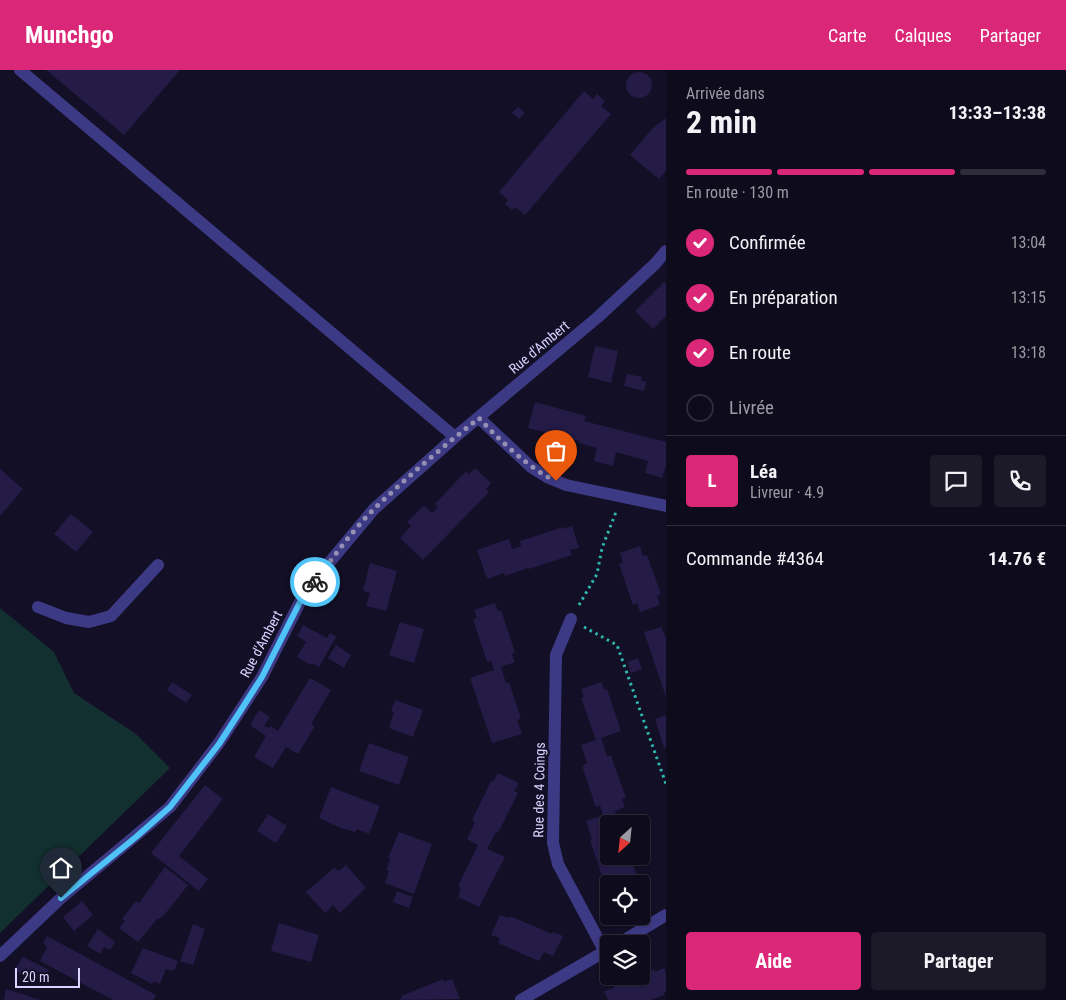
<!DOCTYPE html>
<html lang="fr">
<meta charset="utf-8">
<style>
:root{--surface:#0e0b1c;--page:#1c1929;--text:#f1f3f6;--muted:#9b9ba3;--line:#2e2b3b;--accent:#db2777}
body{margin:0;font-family:"Roboto Condensed",sans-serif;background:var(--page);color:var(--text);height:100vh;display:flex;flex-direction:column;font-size:19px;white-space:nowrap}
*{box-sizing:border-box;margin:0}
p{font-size:16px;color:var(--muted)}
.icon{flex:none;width:28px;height:28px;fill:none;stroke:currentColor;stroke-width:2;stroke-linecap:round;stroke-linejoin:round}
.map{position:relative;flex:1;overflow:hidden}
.panel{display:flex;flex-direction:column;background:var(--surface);width:400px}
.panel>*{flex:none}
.needle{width:32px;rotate:207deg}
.fabs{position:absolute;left:600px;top:745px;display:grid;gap:10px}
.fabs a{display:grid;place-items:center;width:50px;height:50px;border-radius:5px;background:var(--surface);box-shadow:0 1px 4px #0004,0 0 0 1px var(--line);font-size:25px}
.scale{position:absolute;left:15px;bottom:12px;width:65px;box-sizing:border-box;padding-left:5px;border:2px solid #d9d4ff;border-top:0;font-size:14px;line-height:18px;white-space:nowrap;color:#d9d4ff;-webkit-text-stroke:4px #130f26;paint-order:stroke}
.pin{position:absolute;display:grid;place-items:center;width:42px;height:42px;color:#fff;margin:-51px -21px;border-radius:50% 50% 50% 0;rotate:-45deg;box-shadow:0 0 5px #0007}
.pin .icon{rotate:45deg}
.courier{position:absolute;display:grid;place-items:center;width:50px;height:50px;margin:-25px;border:4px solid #4fc3f7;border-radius:50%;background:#fff;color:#222;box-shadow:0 1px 6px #0007}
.summary em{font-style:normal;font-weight:700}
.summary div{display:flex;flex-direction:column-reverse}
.summary{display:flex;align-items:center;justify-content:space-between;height:85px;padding:0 20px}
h1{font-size:32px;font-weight:700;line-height:38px}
.bar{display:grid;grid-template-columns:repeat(4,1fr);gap:8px 5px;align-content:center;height:60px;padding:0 20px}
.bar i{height:6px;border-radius:4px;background:var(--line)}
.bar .active{background:var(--accent)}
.bar p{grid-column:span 4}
.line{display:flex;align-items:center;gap:12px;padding:0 20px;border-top:1px solid var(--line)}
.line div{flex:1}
.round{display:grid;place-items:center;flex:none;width:52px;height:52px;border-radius:5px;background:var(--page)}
ol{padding:0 20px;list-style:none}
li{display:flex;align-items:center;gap:15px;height:55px}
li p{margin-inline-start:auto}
li .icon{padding:5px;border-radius:50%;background:var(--accent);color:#fff;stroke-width:4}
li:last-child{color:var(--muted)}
li i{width:28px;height:28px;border:2px solid var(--line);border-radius:50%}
.button{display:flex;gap:10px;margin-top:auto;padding:10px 20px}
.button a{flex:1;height:58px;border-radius:5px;background:var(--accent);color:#fff;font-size:20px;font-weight:700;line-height:58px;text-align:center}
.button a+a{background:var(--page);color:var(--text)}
header{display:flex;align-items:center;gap:30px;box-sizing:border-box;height:70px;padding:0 25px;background:var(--accent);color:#fff}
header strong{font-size:24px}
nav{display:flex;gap:28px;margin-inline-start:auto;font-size:18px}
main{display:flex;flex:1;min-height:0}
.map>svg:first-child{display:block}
</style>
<header>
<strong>Munchgo</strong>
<nav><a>Carte</a><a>Calques</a><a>Partager</a></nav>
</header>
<main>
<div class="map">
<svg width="666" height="930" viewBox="0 0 666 930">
<rect width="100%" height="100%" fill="#130f26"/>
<path fill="#12302f" d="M0,538L54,582L74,623L136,664L170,698L0,863Z"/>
<g fill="#241b47">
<path d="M46,0H180L124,65Z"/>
<circle cx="639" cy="15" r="13"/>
<path d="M584,21L593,29L597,24L605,31L601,36L611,44L525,145L515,137L512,140L505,134L508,130L499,122Z"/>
<path d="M518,37L525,43L519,49L512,43Z"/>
<path d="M666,48V101L659,109L630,85L653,58Z"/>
<path d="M664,212L666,214V246L653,259L635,241Z"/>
<path d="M595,276L618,281L611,313L588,307Z"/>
<path d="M627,304L642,307L641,310L646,312L644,321L624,316Z"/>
<path d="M535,332L586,346L584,351L666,372V396L662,408L645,403L648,391L616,382L613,396L594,391L597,378L579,373V371L564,367L560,381L540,376L544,362L528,358Z"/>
<path d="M475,398L491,413L486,419L489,422L423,490L400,468L411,456L407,452L424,435L432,443L438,437L435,434L451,417L466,401L469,404Z"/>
<path d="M0,399L23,419L0,446Z"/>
<path d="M71,444L93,462L76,482L54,464Z"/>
<path d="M572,456L579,478L570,480L572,485L529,499L528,498L505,506L504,503L487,509L477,480L509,469L512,479L521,476L520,471L563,457L564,459Z"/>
<path d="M640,476L643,486L647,485L661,524L657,526L660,535L640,542L637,533L633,535L619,494L623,493L620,483Z"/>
<path d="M370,493L397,501L386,541L366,536L370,523L363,521Z"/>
<path d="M495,533L498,541L501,540L515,582L512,584L515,592L501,597L506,613L509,612L521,649L517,650L522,664L492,673L470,608L494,600L491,591L487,592L473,549L477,548L474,540Z"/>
<path d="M400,552L424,559L414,593L389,585Z"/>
<path d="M303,555L327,568L330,563L336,567L319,597L312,593L311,595L297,587L306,572L297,566Z"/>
<path d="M661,557L665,566L666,565V627L644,562Z"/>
<path d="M336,575L351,585L344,598L328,588Z"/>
<path d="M638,588L642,599L631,603L627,592Z"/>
<path d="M310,608L331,620L311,654L315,656L298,684L286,677L273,698L254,687L266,666L250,655L259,640L270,647L264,656L269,658L271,656L278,661Z"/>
<path d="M172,612L192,625L186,633L167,620Z"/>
<path d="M602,612L604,620L607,619L621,661L601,668L607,686H611L626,728L622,729L625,737L615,741L619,754H609V786H630L640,814H608L607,811L604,812L590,770L592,769L586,751L603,745L600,735L596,737L582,696L587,693L581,675L596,670L581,628L584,627L581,619Z"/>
<path d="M395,630L423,640L413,667L389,658L394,642L391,641Z"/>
<path d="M666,645V677L664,678L655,649Z"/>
<path d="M369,673L409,687L399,715L359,701Z"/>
<path d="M498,703L519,713L514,721L518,723L498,763L496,762L487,779L505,787L479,837L458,827L461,818L458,816L478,775L467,769L475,752L472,750L491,711L493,712Z"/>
<path d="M205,715L223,729L179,786L208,809L199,821L151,783Z"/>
<path d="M331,717L380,736L369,764L357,759L355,762L345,759V760L319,748Z"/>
<path d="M268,744L287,756L276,773L257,761Z"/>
<path d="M399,762L432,774L414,824L385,813L389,801L386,800L390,789L388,788Z"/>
<path d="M346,795L366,818L340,843L333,835L325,843L306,822L334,798L339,801Z"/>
<path d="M165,797L188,815L170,838L160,849L158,848L138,872L119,858L125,851L122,849L136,831L139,833Z"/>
<path d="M397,821L413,827L409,838L393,832Z"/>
<path d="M82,831L93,845L74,861L63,847Z"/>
<path d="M500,845L509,848L510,846L552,864L553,862L563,866L553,886L544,882L539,891L498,873L500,868L491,865Z"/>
<path d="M279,853L319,865L311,892L271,881Z"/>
<path d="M193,854L205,859L193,895L180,891Z"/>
<path d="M98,859L115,872L110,880L104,877L100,884L87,876Z"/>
<path d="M47,866L156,925L153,930H113L40,891L47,877L43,873Z"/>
<path d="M143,878L178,891L175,899L171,901L166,899L160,914L154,911L152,914L131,903Z"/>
<path d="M23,887L49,900L43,911L27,903L26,906L14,900Z"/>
<path d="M664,898L666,903V922L664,923V925L651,930H608L604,921L614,918L613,915L635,906H641V904L655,899V902Z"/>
<path d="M443,909L444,912L452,909L460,929L399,930L402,928L401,926Z"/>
<path d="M6,919L41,930H4Z"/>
</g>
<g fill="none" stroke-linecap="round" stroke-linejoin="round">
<g stroke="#2fb8b0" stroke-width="3" stroke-dasharray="2.5 4" stroke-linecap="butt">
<path d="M579,535L597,504L602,478L616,442"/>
<path d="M584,557L617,575L666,714"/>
</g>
<g stroke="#3d3a85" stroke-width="12">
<path d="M20,0L455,367"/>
<path d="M479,348L531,397L547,407L566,415L666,436"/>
<path d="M38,537L66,548L89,552L111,546L158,495"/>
<path d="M571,549L556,585L553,773L558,794L605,882"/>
<path d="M618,874L666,845"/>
<path d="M0,886L61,828L170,737L219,673L262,607L300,532L329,493L374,439L455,367L598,247L655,194L666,181"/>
<path d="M521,930L609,879"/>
</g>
</g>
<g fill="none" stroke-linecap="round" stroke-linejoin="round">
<path stroke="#948fb3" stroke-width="5" stroke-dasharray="0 9" d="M315,512C333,487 353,460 375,438C408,406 444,376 479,348C497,368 532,401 556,411"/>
<path stroke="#4fc3f7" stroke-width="6" d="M61,828L136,767L170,737L219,674L241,640L262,607L300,532L315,512"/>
</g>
<g text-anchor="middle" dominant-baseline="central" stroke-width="5" stroke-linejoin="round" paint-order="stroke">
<g font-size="14" fill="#d9d4ff" stroke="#130f26">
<text transform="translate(539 277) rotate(-40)">Rue d'Ambert</text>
<text transform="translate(261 574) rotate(-62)">Rue d'Ambert</text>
<text transform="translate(539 720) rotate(-89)">Rue des 4 Coings</text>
</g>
</g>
</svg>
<div class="fabs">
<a><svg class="needle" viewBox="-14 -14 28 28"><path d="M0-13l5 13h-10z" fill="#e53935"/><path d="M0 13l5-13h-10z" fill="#9b9ba3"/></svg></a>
<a><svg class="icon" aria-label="locate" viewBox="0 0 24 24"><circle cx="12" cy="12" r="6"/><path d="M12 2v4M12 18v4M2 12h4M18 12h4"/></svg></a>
<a><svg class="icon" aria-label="layers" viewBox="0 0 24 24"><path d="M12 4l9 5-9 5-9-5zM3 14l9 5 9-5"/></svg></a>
</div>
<div class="scale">20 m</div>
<div class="pin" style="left:556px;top:411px;background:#ea580c"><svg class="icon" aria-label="bag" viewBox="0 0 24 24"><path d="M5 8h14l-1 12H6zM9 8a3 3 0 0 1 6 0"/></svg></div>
<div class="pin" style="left:61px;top:828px;background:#1f2937"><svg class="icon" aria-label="home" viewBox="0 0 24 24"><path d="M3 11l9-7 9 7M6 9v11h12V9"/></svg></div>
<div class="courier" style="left:315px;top:512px"><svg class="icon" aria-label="bike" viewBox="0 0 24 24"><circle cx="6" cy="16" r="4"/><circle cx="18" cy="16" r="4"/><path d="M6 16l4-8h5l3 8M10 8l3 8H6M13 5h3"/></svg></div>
</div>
<section class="panel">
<div class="summary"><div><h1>2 min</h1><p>Arrivée dans</p></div><em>13:33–13:38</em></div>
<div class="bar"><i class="active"></i><i class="active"></i><i class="active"></i><i></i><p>En route · 130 m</p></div>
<ol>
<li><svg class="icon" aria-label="check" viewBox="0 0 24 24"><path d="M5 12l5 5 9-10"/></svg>Confirmée<p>13:04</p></li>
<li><svg class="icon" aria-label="check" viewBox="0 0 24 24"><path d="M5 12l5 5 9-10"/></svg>En préparation<p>13:15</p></li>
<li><svg class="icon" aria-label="check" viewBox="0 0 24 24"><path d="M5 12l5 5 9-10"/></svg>En route<p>13:18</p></li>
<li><i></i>Livrée</li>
</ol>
<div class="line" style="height:90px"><b class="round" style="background:var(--accent);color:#fff">L</b><div><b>Léa</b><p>Livreur · 4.9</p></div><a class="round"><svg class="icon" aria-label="chat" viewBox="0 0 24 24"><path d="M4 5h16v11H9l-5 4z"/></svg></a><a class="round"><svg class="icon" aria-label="phone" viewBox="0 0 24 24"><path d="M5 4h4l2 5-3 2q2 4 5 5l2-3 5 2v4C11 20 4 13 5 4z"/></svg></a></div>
<div class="line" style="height:65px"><div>Commande #4364</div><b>14.76 €</b></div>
<div class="button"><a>Aide</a><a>Partager</a></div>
</section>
</main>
